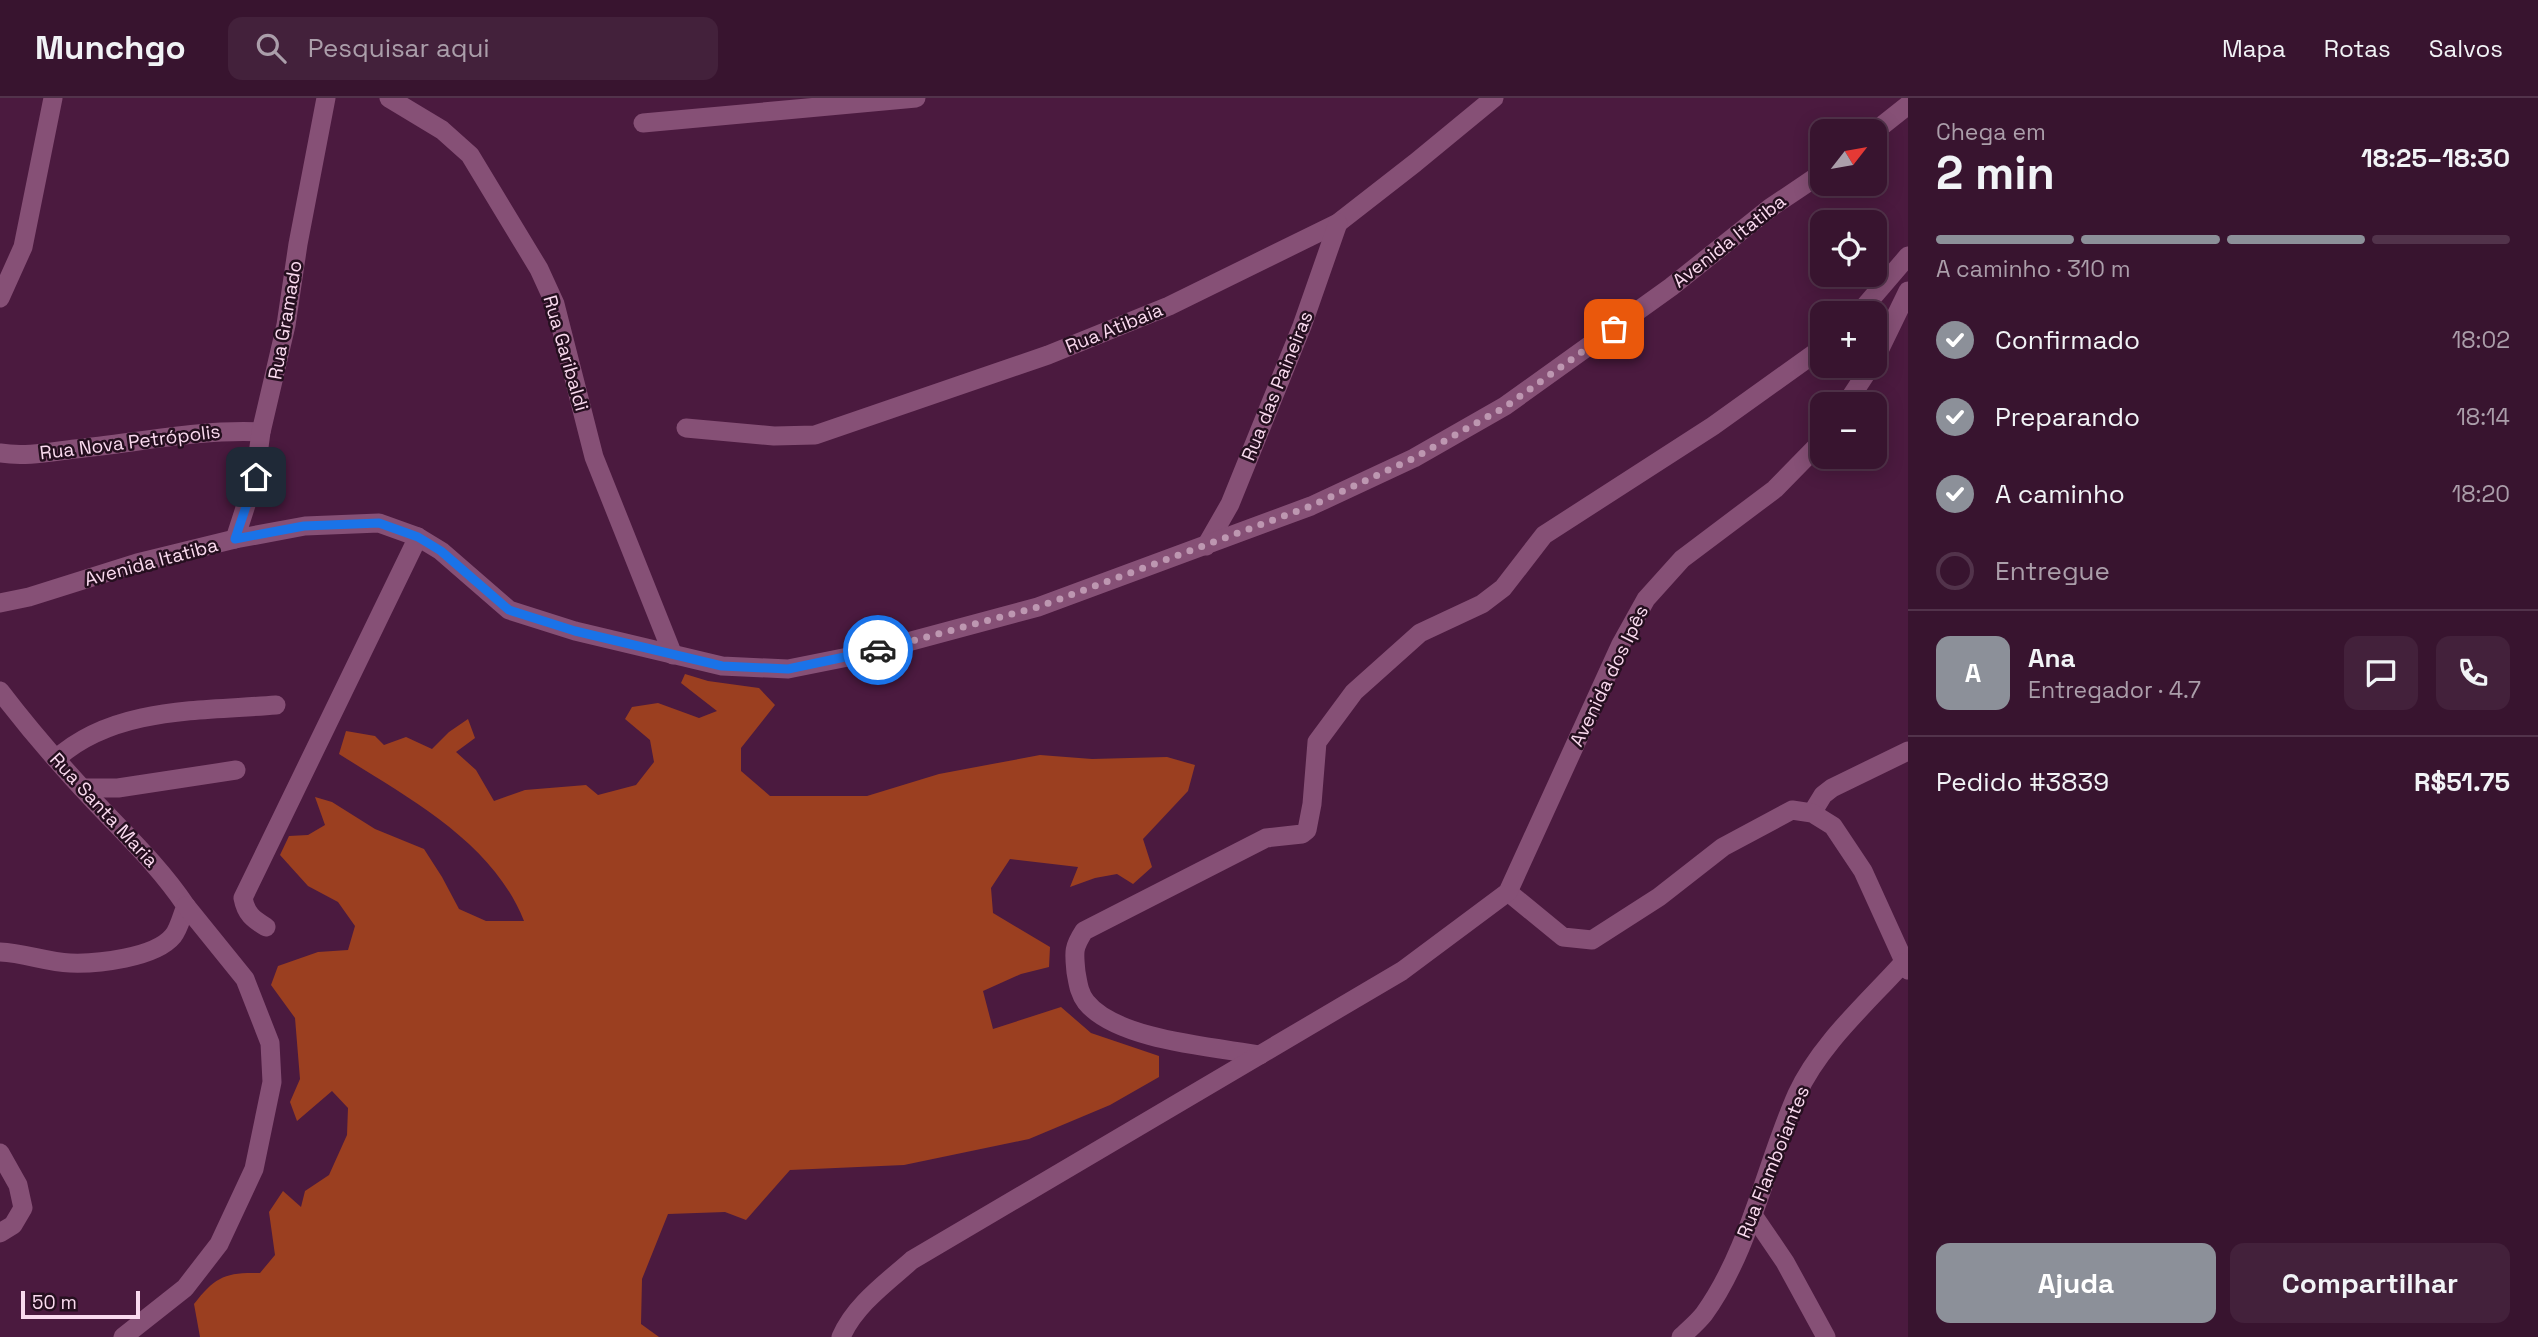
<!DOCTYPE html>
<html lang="pt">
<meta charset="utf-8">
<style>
:root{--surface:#38142f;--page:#43213b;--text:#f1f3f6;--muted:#ab9eaa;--line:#52334b;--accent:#8c9099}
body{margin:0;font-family:"Space Grotesk",sans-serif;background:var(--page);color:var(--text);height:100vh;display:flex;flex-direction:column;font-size:26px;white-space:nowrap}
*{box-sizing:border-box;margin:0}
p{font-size:23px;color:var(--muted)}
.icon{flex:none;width:38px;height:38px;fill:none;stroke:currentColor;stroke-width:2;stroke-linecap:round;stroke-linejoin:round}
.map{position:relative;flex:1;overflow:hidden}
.side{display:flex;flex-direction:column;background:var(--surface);width:630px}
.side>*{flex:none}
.needle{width:46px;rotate:59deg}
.tools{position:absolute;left:1810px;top:21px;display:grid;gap:14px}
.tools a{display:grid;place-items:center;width:77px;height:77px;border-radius:14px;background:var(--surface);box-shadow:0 4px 18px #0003,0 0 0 2px var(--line);font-size:35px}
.scale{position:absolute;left:21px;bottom:18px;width:119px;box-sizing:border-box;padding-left:7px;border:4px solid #fadaef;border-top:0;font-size:19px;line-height:24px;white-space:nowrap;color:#fadaef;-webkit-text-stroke:5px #250f1f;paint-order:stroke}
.pin{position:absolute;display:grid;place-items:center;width:60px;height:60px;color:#fff;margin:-30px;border-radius:14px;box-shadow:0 4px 10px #0006}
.courier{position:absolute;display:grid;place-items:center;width:70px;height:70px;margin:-35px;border:5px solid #1a73e8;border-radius:50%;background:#fff;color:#222;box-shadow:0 2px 9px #0007}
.head em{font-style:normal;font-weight:700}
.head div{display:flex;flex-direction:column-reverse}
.head{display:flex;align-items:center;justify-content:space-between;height:119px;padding:0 28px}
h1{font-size:46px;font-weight:700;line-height:52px}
.bar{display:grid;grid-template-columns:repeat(4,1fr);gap:10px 7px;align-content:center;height:84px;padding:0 28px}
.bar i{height:9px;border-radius:5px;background:var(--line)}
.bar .current{background:var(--accent)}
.bar p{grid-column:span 4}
.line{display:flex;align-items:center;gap:18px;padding:0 28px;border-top:2px solid var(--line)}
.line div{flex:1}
.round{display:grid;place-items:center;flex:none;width:74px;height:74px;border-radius:14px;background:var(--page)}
ol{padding:0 28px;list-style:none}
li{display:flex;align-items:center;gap:21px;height:77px}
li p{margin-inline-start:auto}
li .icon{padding:7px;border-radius:50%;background:var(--accent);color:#fff;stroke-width:4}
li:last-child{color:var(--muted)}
li i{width:38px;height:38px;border:4px solid var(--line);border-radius:50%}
.cta{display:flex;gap:14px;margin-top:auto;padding:14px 28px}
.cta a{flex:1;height:80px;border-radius:14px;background:var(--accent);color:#fff;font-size:28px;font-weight:700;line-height:80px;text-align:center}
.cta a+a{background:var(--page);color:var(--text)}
header{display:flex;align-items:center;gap:42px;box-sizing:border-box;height:98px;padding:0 35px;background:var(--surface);border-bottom:2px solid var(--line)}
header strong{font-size:33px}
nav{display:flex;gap:38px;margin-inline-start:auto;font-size:24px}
.search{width:490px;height:63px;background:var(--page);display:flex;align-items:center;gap:18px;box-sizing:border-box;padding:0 24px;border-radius:14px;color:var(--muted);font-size:26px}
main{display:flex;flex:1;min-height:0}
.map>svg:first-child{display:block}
</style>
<header>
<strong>Munchgo</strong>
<div class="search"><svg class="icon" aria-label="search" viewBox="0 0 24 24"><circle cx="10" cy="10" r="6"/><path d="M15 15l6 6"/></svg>Pesquisar aqui</div>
<nav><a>Mapa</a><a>Rotas</a><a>Salvos</a></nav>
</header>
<main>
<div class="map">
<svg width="1908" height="1239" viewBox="0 0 1908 1239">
<rect width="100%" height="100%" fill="#4b1a3f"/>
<path fill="#9b3f20" d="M685,576L708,583L759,590L775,607L741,650V673L770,698H867L939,676L1040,657L1092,661L1167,659L1195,667L1188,693L1143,741L1152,769L1133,786L1117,776L1095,780L1070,789L1078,769L1010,761L991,790L993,815L1050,849L1049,869L1021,876L983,893L993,931L1061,909L1091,935L1159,958V979L1110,1007L1029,1041L904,1067L790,1072L746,1122L725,1114L668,1116L642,1181L641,1226L659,1239H200L194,1206C215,1179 225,1174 260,1175L275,1157L269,1114L283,1093L301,1109L305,1093L329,1077L347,1037L348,1010L332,993L297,1023L290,1004L300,981L295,920L271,887L278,868L318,854L348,852L355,828L338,804L308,788L280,757L289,738L308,737L325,727L315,699L332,704L375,731L424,751L442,779L459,811L486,823H524C493,744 407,699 339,656L346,633L375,638L384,647L406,639L432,651L449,634L468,621L475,640L456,654L476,672L494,703L525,692L586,687L598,697L636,687L654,664L650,642L625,621L632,609L658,605L699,620L717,613L681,585Z"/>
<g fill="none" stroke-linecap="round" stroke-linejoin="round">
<g stroke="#865076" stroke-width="19">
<path d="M389,0L442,32L470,57L539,171L555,206L594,359L673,557"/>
<path d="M643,25L916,0"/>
<path d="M1874,34L1908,7"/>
<path d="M0,200L23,149L53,0"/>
<path d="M1859,215L1908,158"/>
<path d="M1874,263L1908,193"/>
<path d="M1846,306L1871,268"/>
<path d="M686,330L774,338L815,337L1048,257L1169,208L1338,125L1415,65L1494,0"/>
<path d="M0,355C25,359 50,354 75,351C136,345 199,331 261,334"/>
<path d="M235,441L255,379L261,334L286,227L298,146L326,0"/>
<path d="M1206,448L1230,406L1302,228L1338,125"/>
<path d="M0,505L29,499L137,465L235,441L305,428L379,425L418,439L441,453L509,512L575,533L722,568L788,571L863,556L1038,509L1311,408L1414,360L1505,308L1671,189L1770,110L1822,75"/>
<path d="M0,593C29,631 61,668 94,703C126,737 160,769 186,808C182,817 179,831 173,838C155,860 97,866 70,865C47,864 24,855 0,854"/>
<path d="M56,661C114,608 203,613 276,607"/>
<path d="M82,690H118L236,672"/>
<path d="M1812,715L1823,697L1832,690L1908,653"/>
<path d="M1508,794L1563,839L1592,842L1659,799L1723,749L1792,712L1812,715L1833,728L1863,773L1908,872"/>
<path d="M266,829C253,821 246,816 243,800L418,439"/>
<path d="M1260,957C1214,949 1116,942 1086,904C1079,895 1078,885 1076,874C1074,854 1073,850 1084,833L1266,740L1302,736L1307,732L1312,706L1317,644L1354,594L1420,535L1482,506L1503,490L1544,437L1713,328L1822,250"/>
<path d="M0,1055L18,1087L23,1110L13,1127L0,1135"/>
<path d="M1753,1117L1785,1164L1826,1239"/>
<path d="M123,1239L185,1190L219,1146L254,1071L272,984L270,945L245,881L186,808"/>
<path d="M841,1239C855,1207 886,1185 912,1162L1402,873L1508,794L1621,546L1646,501L1682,461L1775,391L1822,343"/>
<path d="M1681,1239C1688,1232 1697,1225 1704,1216C1749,1154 1766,1066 1797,996C1820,946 1867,905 1903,865"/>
</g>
</g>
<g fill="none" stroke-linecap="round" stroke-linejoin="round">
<path stroke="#bd97b1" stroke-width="7" stroke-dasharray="0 12.6" d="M878,552L1038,509L1311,408L1414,360L1505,309L1614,231"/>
<path stroke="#1a73e8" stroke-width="9" d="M256,379L235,441L304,428L379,425L418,439L441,453L509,512L575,533L722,568L788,571L878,552"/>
</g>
<g text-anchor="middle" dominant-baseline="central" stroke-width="5" stroke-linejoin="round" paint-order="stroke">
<g font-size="19" fill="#fadaef" stroke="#250f1f">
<text transform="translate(1729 143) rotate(-38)">Avenida Itatiba</text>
<text transform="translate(285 222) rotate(-80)">Rua Gramado</text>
<text transform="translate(1114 230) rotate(-22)">Rua Atibaia</text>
<text transform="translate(566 255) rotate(74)">Rua Garibaldi</text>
<text transform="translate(1277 288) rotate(-68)">Rua das Paineiras</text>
<text transform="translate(130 344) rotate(-7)">Rua Nova Petrópolis</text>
<text transform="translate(151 464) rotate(-15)">Avenida Itatiba</text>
<text transform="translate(1609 578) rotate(-64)">Avenida dos Ipês</text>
<text transform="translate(104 712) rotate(47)">Rua Santa Maria</text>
<text transform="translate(1773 1064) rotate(-68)">Rua Flamboiantes</text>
</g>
</g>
</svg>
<div class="tools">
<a><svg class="needle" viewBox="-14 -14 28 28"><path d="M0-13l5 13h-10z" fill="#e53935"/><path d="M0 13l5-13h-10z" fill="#ab9eaa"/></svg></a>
<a><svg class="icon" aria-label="locate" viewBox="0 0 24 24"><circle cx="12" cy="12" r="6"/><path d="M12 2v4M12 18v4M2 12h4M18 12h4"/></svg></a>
<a>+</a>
<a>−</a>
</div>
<div class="scale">50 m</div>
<div class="pin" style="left:1614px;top:231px;background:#ea580c"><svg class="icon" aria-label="bag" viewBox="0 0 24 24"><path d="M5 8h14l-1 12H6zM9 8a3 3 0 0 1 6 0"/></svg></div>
<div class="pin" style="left:256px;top:379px;background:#1f2937"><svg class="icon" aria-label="home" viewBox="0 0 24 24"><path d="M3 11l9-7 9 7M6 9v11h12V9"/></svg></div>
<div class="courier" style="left:878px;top:552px"><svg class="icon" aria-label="car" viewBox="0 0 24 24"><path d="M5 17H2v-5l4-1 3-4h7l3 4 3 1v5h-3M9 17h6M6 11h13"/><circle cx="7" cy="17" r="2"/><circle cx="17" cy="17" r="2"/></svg></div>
</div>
<section class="side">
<div class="head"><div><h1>2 min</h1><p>Chega em</p></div><em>18:25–18:30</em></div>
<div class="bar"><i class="current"></i><i class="current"></i><i class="current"></i><i></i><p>A caminho · 310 m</p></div>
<ol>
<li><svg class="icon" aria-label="check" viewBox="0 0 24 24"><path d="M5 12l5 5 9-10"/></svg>Confirmado<p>18:02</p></li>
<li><svg class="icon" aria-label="check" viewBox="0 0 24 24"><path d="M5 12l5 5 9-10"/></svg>Preparando<p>18:14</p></li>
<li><svg class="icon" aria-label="check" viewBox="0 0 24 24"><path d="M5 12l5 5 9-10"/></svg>A caminho<p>18:20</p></li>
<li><i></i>Entregue</li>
</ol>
<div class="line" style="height:126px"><b class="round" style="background:var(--accent);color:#fff">A</b><div><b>Ana</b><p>Entregador · 4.7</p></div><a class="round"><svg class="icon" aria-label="chat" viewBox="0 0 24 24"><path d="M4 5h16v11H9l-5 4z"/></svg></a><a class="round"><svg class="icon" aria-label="phone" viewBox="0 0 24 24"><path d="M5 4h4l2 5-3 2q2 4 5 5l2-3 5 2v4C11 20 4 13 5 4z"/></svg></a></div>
<div class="line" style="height:91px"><div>Pedido #3839</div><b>R$51.75</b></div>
<div class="cta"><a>Ajuda</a><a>Compartilhar</a></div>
</section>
</main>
